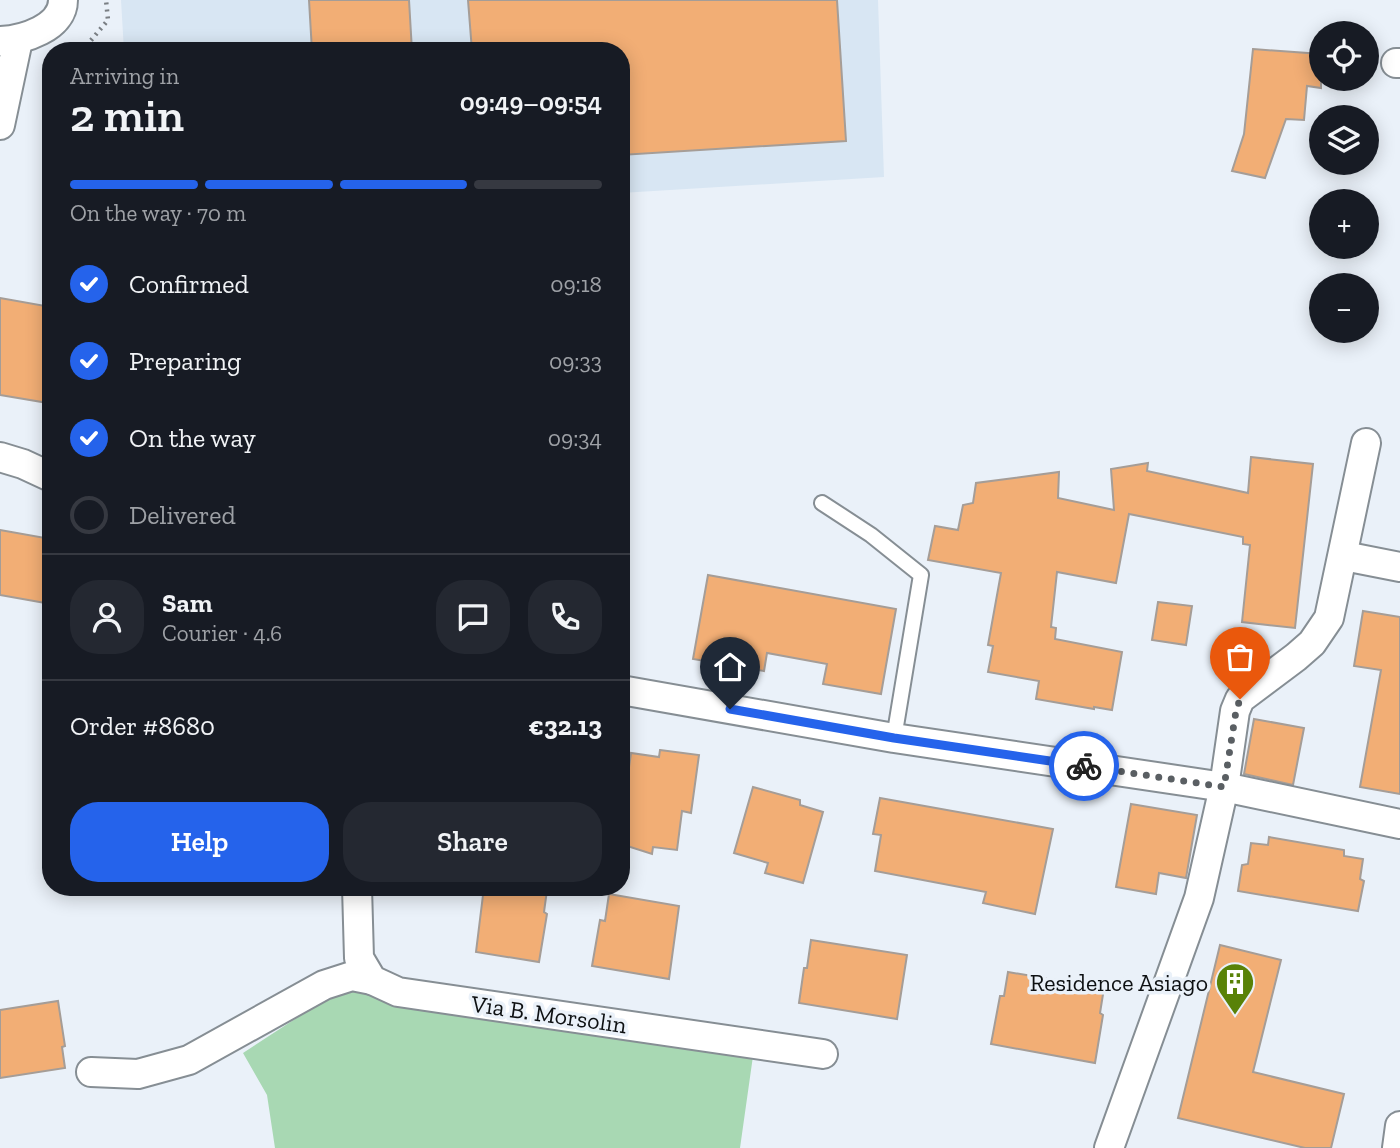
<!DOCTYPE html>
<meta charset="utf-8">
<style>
:root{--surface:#171b24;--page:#242831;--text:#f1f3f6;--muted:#9ea1a6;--line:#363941;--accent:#2563eb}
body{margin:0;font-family:"Zilla Slab",serif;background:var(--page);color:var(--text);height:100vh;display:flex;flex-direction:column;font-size:26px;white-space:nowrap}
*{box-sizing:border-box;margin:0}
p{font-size:23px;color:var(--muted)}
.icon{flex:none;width:38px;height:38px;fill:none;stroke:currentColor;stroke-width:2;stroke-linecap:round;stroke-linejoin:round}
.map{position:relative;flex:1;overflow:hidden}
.side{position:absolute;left:42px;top:42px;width:588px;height:854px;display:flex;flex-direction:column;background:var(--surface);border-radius:28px;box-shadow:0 4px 18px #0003}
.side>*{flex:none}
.fabs{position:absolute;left:1309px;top:21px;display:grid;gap:14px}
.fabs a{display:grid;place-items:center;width:70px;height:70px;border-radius:50%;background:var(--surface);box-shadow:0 4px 18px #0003;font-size:35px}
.pin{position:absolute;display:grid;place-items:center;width:60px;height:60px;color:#fff;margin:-72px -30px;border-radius:50% 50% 50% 0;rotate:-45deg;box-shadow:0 0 7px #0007}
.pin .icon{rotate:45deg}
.courier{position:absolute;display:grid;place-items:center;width:70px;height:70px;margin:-35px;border:5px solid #2563eb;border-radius:50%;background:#fff;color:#222;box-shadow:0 2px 9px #0007}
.overview em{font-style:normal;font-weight:600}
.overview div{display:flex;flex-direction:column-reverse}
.overview{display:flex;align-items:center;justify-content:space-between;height:119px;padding:0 28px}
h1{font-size:46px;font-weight:600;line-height:52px}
.bar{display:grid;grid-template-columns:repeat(4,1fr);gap:10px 7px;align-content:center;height:84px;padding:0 28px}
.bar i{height:9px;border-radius:5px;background:var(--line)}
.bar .on{background:var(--accent)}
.bar p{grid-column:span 4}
.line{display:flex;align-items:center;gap:18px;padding:0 28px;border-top:2px solid var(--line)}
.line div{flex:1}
.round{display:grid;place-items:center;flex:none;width:74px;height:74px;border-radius:28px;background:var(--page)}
ol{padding:0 28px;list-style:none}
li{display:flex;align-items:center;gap:21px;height:77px}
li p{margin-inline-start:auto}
li .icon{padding:7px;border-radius:50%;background:var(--accent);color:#fff;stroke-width:4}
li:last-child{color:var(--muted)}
li i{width:38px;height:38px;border:4px solid var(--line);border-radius:50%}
.button{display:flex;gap:14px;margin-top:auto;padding:14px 28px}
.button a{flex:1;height:80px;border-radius:28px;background:var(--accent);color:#fff;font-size:28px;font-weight:600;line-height:80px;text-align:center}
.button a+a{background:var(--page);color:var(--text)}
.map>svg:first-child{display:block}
</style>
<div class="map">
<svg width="1400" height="1148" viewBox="0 0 1400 1148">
<rect width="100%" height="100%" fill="#eaf1f9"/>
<path fill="#d8e6f3" d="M121,0H878L884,177L621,193V51H124Z"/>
<path fill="#a8d8b3" d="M360,991L382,1000L753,1056L740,1148H275L267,1095L243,1053L318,1004L339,993Z"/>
<g fill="#f2ae75" stroke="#a59d97" stroke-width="2">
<path d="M309,0H409L412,51H312Z"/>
<path d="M468,0H837L846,141L621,155V51H472Z"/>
<path d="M1253,49L1321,54V88L1307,86L1304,120L1286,119L1265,178L1232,171L1244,134Z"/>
<path d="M0,298L51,307V387L48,403L0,395Z"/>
<path d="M1251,457L1313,464L1295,628L1242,622L1250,545L1243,544V537L1129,514L1116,583L1057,572L1051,627L1056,628L1055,639L1122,652L1112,710L1094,707V709L1036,699L1039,681L988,672L993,646L988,645L1001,573L928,560L935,526L958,530L963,505L973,503L976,483L1059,472L1058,498L1114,510L1111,469L1148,463L1147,471L1248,493Z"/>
<path d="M0,530L51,539V604L0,595Z"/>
<path d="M708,575L896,609L881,694L823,684L827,664L767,653L764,671L693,659Z"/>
<path d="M1158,602L1192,606L1186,645L1152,640Z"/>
<path d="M1363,611L1400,617V794L1360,787L1381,670L1354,666Z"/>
<path d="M1254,719L1304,728L1293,785L1244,774Z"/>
<path d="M660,750L699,755L691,813L682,811L677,850L653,847L652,854L621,844V824L631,753L659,757Z"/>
<path d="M753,787L800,800V805L823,812L803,883L765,873L768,863L734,853Z"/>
<path d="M880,798L1053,829L1035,914L983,903L986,892L875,871L881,835L873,834Z"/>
<path d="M1131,804L1197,815L1186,878L1159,873L1156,894L1116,887Z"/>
<path d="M1269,837L1344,850V856L1363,859L1360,879L1364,881L1358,911L1238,891L1242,865L1248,864L1251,843L1268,845Z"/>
<path d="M484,887H529L547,890L544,912L547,914L539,962L476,952Z"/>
<path d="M609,894L679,906L669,979L592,966L600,920L605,921Z"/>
<path d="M811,940L907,955L897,1019L799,1003L804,968H807Z"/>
<path d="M1220,945L1281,960L1253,1072L1344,1094L1331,1148H1305L1178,1118Z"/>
<path d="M1008,972L1104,988L1100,1013L1103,1015L1095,1063L991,1044L1000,996H1004Z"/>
<path d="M58,1001L65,1046L62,1047L65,1068L0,1078V1010Z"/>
</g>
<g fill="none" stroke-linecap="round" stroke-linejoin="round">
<g stroke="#868e94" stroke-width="18">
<path id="service" d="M822,503L871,535L921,575L894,738"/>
</g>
<g stroke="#868e94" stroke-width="32">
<g id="minor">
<path d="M0,41C23,40 63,28 63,0"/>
<path d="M1396,63H1400"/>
<path d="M0,125L18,40"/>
<path d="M0,457L23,464L51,477"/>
<path d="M1344,556L1400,567"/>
<path d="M621,690L894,738L1224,787L1400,824"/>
<path d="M357,887L359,958L372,980L398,992L823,1054"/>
<path d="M91,1072L138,1074L189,1060L324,985L352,976L372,980"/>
<path d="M1109,1148L1199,898L1224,787L1235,711L1240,699L1296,657L1312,643L1329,618L1366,443"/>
<path d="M1397,1148L1400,1126"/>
</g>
</g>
<path stroke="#7a7f84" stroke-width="4.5" stroke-dasharray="2 5" stroke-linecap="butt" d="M82,51L108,20L106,0"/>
<use href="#service" stroke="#fff" stroke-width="14"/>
<use href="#minor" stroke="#fff" stroke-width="28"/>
</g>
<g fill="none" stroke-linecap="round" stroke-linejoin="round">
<path stroke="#5a5f63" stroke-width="7" stroke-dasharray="0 12.6" d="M1084,766L1224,787L1236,711L1240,699"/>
<path stroke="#2563eb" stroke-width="9" d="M730,709L894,738L1084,766"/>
</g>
<defs>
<g id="building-pin" transform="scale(2.0125)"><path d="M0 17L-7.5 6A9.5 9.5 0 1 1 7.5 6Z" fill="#598208" stroke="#eaf1f9"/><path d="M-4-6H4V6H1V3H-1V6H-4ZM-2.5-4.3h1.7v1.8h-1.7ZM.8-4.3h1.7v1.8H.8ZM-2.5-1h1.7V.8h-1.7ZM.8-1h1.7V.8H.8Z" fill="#fff"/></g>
</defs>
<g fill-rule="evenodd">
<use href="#building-pin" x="1235" y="982"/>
</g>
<g text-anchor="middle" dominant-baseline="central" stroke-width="7" stroke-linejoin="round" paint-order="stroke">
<g font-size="24" fill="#0d1012" stroke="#eaf1f9" text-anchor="end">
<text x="1208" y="982">Residence Asiago</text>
</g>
<g font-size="24" fill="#0d1012" stroke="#eaf1f9">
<text transform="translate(549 1014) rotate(8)">Via B. Morsolin</text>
</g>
</g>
</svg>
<div class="fabs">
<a><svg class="icon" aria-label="locate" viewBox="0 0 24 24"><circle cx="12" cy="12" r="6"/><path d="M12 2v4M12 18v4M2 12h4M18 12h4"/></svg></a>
<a><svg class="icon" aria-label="layers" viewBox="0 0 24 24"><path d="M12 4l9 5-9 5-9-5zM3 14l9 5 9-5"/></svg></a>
<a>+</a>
<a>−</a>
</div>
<div class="pin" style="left:1240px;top:699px;background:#ea580c"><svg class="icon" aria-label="bag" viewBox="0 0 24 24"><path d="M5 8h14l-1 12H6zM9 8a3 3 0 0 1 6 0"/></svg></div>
<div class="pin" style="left:730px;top:709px;background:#1f2937"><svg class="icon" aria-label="home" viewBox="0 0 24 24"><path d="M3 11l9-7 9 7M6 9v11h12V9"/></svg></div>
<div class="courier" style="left:1084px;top:766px"><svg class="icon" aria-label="bike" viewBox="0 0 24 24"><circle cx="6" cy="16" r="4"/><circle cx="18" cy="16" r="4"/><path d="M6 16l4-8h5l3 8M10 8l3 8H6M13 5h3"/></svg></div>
<section class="side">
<div class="overview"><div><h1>2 min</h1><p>Arriving in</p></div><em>09:49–09:54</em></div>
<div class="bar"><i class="on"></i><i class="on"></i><i class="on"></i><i></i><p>On the way · 70 m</p></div>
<ol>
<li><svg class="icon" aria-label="check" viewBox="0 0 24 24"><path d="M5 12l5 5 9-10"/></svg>Confirmed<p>09:18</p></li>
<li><svg class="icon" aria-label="check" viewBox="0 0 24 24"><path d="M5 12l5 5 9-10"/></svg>Preparing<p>09:33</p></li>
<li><svg class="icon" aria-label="check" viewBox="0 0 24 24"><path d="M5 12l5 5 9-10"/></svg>On the way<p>09:34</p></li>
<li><i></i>Delivered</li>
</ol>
<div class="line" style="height:126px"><a class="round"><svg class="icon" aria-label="person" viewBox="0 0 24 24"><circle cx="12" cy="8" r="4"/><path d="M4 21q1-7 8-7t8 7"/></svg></a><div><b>Sam</b><p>Courier · 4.6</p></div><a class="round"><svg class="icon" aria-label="chat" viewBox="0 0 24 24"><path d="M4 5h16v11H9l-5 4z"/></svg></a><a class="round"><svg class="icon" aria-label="phone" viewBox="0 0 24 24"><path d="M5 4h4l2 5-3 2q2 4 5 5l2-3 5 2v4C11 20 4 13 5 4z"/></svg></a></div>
<div class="line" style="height:91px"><div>Order #8680</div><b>€32.13</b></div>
<div class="button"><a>Help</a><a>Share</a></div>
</section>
</div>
